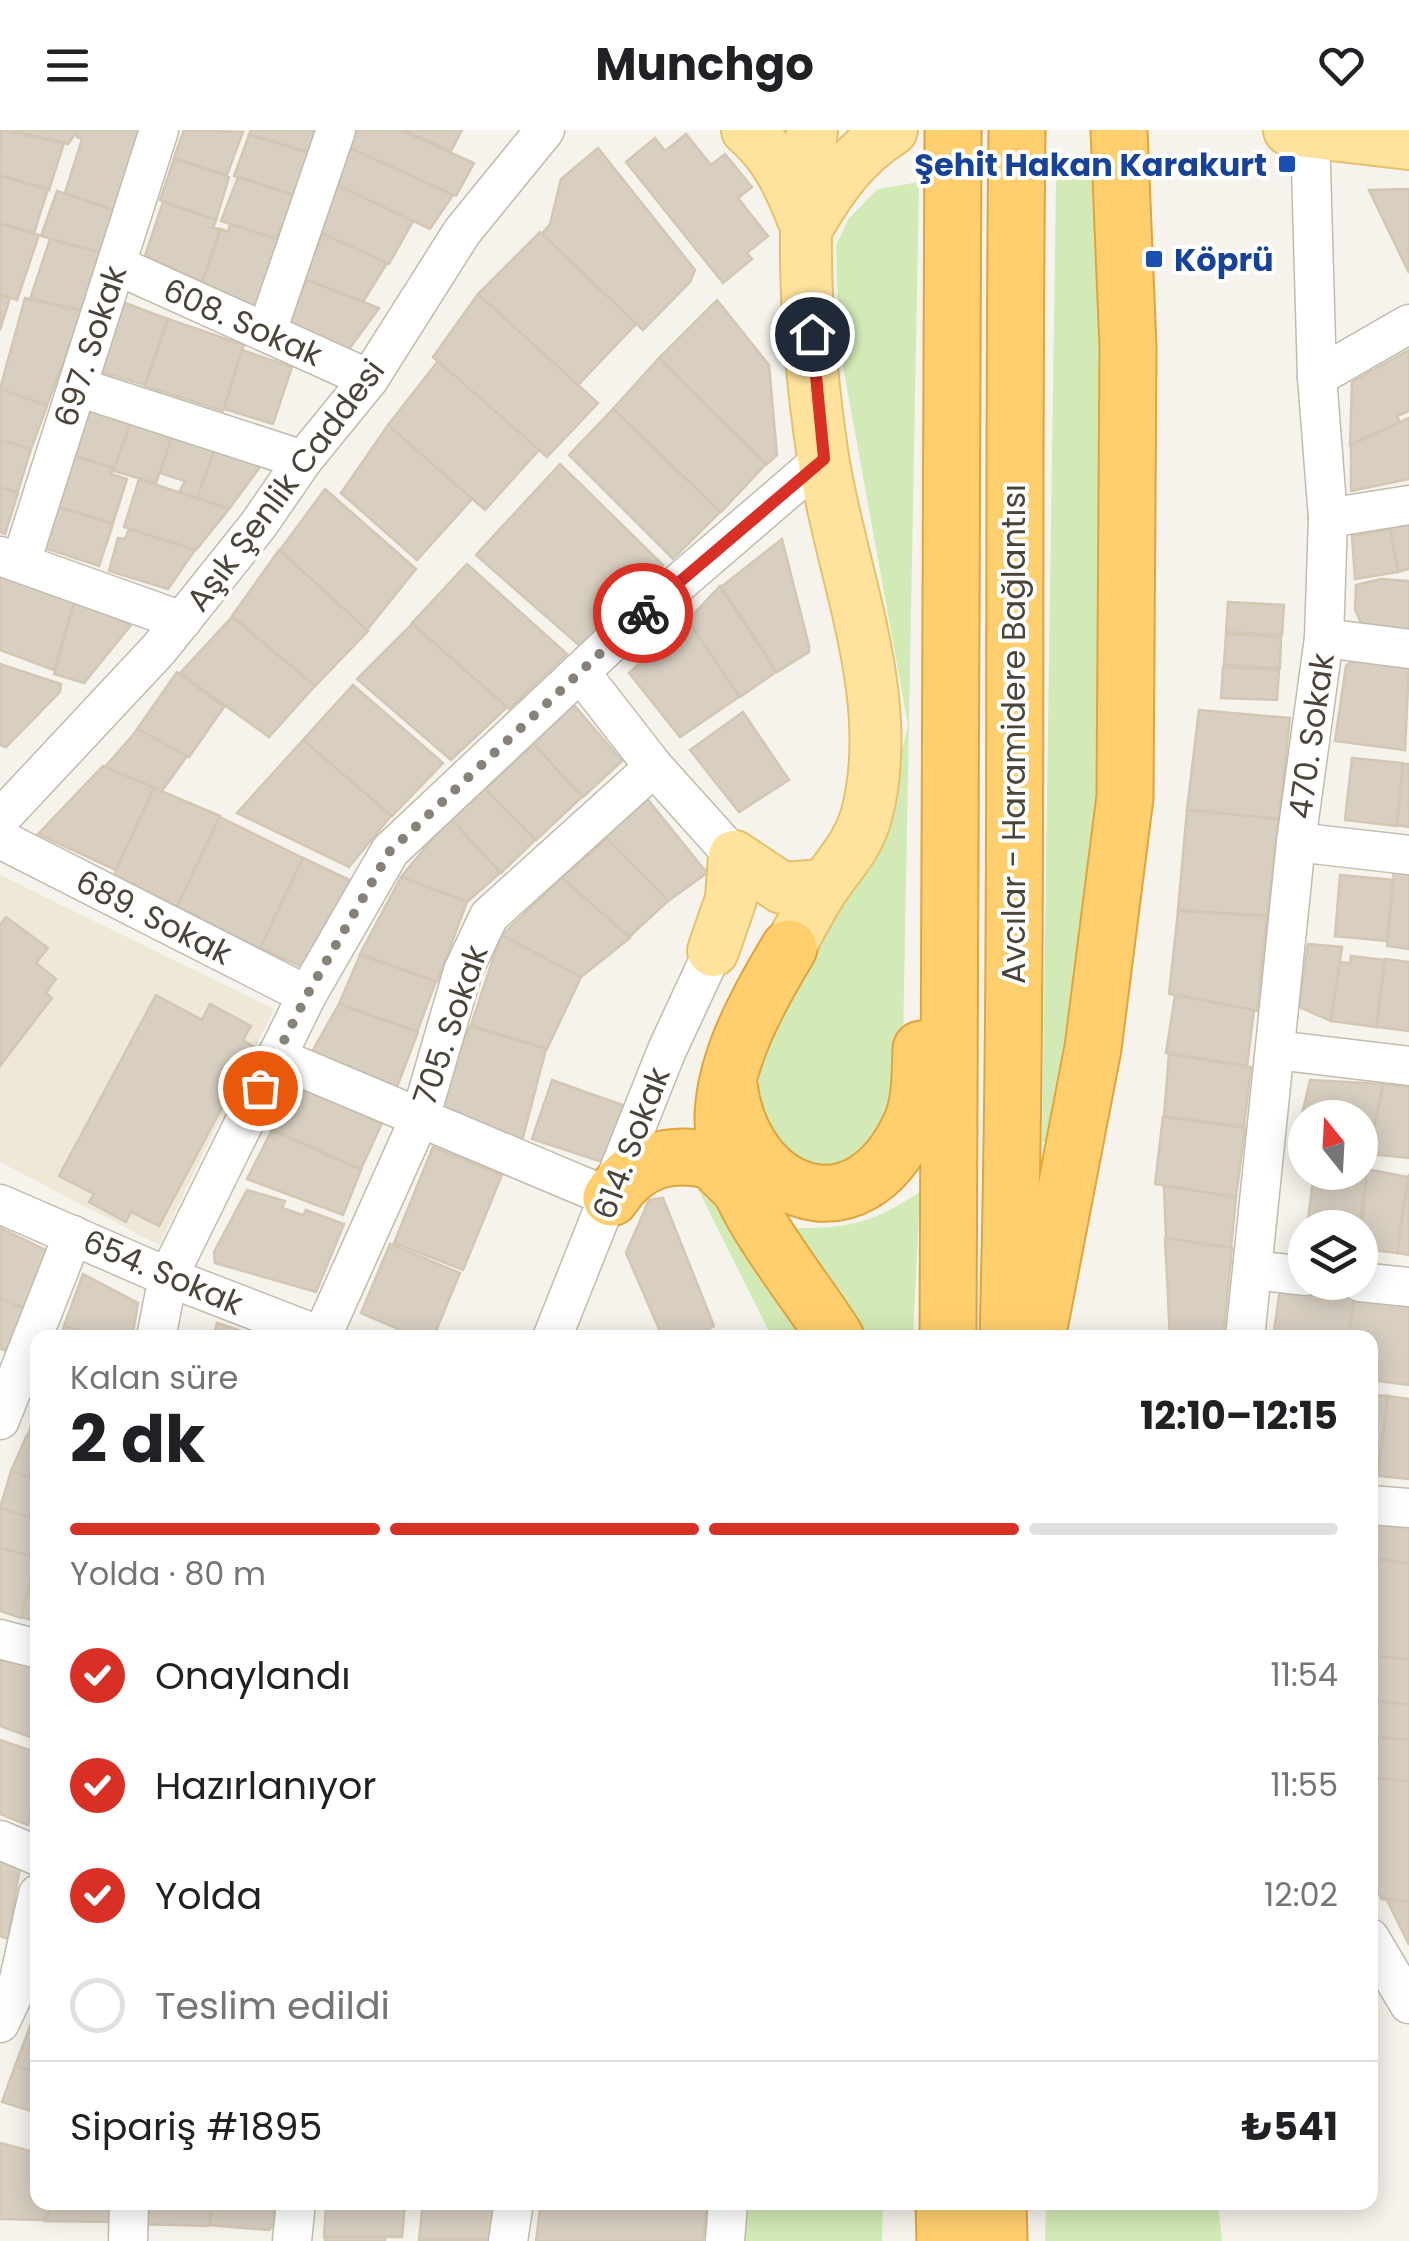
<!DOCTYPE html>
<html lang="tr">
<meta charset="utf-8">
<style>
:root{--surface:#fff;--page:#f2f2f2;--text:#202124;--muted:#757577;--line:#e0e0e0;--accent:#d93025}
body{margin:0;font-family:Poppins,sans-serif;background:var(--page);color:var(--text);height:100vh;display:flex;flex-direction:column;font-size:38px;white-space:nowrap}
*{box-sizing:border-box;margin:0}
p{font-size:32px;color:var(--muted)}
.icon{flex:none;width:55px;height:55px;fill:none;stroke:currentColor;stroke-width:2;stroke-linecap:round;stroke-linejoin:round}
.map{position:relative;flex:1;overflow:hidden}
.sheet{position:absolute;left:30px;top:1200px;width:1348px;height:880px;display:flex;flex-direction:column;background:var(--surface);border-radius:20px;box-shadow:0 5px 25px #0003}
.sheet>*{flex:none}
.needle{width:65px;rotate:342deg}
.fabs{position:absolute;left:1288px;top:970px;display:grid;gap:20px}
.fabs a{display:grid;place-items:center;width:90px;height:90px;border-radius:50%;background:var(--surface);box-shadow:0 5px 25px #0003;font-size:50px}
.pin{position:absolute;display:grid;place-items:center;width:85px;height:85px;color:#fff;margin:-42px;border:5px solid #fff;border-radius:50%;box-shadow:0 2px 10px #0007}
.courier{position:absolute;display:grid;place-items:center;width:100px;height:100px;margin:-50px;border:8px solid #d93025;border-radius:50%;background:#fff;color:#222;box-shadow:0 2px 12px #0007}
.headline em{font-style:normal;font-weight:700}
.headline div{display:flex;flex-direction:column-reverse}
.headline{display:flex;align-items:center;justify-content:space-between;height:170px;padding:0 40px}
h1{font-size:65px;font-weight:700;line-height:75px}
.bar{display:grid;grid-template-columns:repeat(4,1fr);gap:15px 10px;align-content:center;height:120px;padding:0 40px}
.bar i{height:12px;border-radius:8px;background:var(--line)}
.bar .current{background:var(--accent)}
.bar p{grid-column:span 4}
.line{display:flex;align-items:center;gap:25px;padding:0 40px;border-top:2px solid var(--line)}
.line div{flex:1}
ol{padding:0 40px;list-style:none}
li{display:flex;align-items:center;gap:30px;height:110px}
li p{margin-inline-start:auto}
li .icon{padding:10px;border-radius:50%;background:var(--accent);color:#fff;stroke-width:4}
li:last-child{color:var(--muted)}
li i{width:55px;height:55px;border:5px solid var(--line);border-radius:50%}
header{display:flex;justify-content:space-between;align-items:center;height:130px;padding:0 40px;background:var(--surface);font-size:45px;font-weight:700}
.map>svg:first-child{display:block}
</style>
<header><svg class="icon" aria-label="menu" viewBox="0 0 24 24"><path d="M4 6h16M4 12h16M4 18h16"/></svg>Munchgo<svg class="icon" aria-label="heart" viewBox="0 0 24 24"><path d="M12 20l-8-8c-3-5 5-10 8-4 3-6 11-1 8 4z"/></svg></header>
<div class="map">
<svg width="1409" height="2111" viewBox="0 0 1409 2111">
<rect width="100%" height="100%" fill="#f6f3ec"/>
<path fill="#efe8d6" d="M0,745L274,879L159,1115L0,1032Z"/>
<g fill="#d2eab5">
<path d="M1077,37L1090,39L1095,82L1106,88L1103,635L1086,814L1049,1014L1042,1012L1056,51Z"/>
<path d="M919,52L902,968C861,1032 865,1039 786,1032L761,984L758,942L781,876L863,742L889,678L908,595L839,214L836,115L849,88L878,59Z"/>
<path d="M694,1051L720,1062L808,1207H772Z"/>
<path d="M920,1062L913,1207H858L785,1098C846,1099 869,1095 920,1062Z"/>
<path d="M1046,2072L1218,2073L1222,2111H1045Z"/>
<path d="M743,2073H883L882,2111H738Z"/>
</g>
<g fill="#d8cfc1" stroke="#d3c7b4" stroke-width="2.5">
<path d="M1,0L64,13L49,60L0,45Z"/>
<path d="M11,0H78L68,14Z"/>
<path d="M78,0H140L115,80L65,63L82,9L77,7Z"/>
<path d="M184,0L243,2L227,45L174,28Z"/>
<path d="M251,0H319L311,23L249,4Z"/>
<path d="M356,0H400L474,33L456,66L350,18Z"/>
<path d="M403,0H462L451,21Z"/>
<path d="M686,4L711,35L725,24L752,57L738,68L768,106L747,123L752,129L723,153L626,32L655,8L665,21Z"/>
<path d="M249,5L310,23L298,66L234,46Z"/>
<path d="M350,18L453,65L430,99L337,55Z"/>
<path d="M598,18L695,140L690,152L643,200L542,104L550,94L561,49Z"/>
<path d="M174,29L229,47L216,90L160,70Z"/>
<path d="M0,46L48,59L34,103L0,93Z"/>
<path d="M238,47L300,67L291,95L283,93L277,109L221,91Z"/>
<path d="M333,53L413,91L389,134L317,101Z"/>
<path d="M1409,59V143L1369,60Z"/>
<path d="M57,61L116,81L101,123L41,106Z"/>
<path d="M163,72L216,90L213,98L220,99L202,153L145,126Z"/>
<path d="M0,94L39,105L17,170L0,164Z"/>
<path d="M230,94L288,113L255,179L202,153L221,99L228,102Z"/>
<path d="M540,102L636,194L578,255L478,164Z"/>
<path d="M323,104L387,133L363,172L302,148Z"/>
<path d="M50,109L102,123L83,181L30,169Z"/>
<path d="M307,150L379,178L347,222L285,193Z"/>
<path d="M0,164L10,168L0,200Z"/>
<path d="M478,164L598,273L547,327L433,227Z"/>
<path d="M25,168L83,181L47,275L0,259Z"/>
<path d="M717,170L769,235L777,325L766,335L659,228Z"/>
<path d="M125,173L168,189L145,255L98,241Z"/>
<path d="M168,189L244,215L223,281L145,256Z"/>
<path d="M242,220L292,237L273,294L224,279Z"/>
<path d="M1409,220V281L1397,286L1400,292L1350,315L1352,252Z"/>
<path d="M659,228L766,334L721,382L613,279Z"/>
<path d="M438,231L539,320L485,380L388,295Z"/>
<path d="M0,259L47,276L31,319L0,310Z"/>
<path d="M94,278L132,289L115,338L72,325L87,282Z"/>
<path d="M613,279L720,382L673,429L569,325Z"/>
<path d="M133,288L174,301L156,353L113,341Z"/>
<path d="M1409,288V349L1351,361V315Z"/>
<path d="M388,295L472,369L417,430L341,363Z"/>
<path d="M174,300L216,316L197,368L179,362L185,351L160,343Z"/>
<path d="M0,310L31,319L17,364L0,357Z"/>
<path d="M216,317L263,333L229,379L197,367Z"/>
<path d="M72,325L113,338L111,344L127,349L113,393L55,376Z"/>
<path d="M560,334L663,435L580,516L476,425Z"/>
<path d="M139,349L229,379L196,420L124,397Z"/>
<path d="M0,357L18,363L5,404L0,402Z"/>
<path d="M325,359L416,439L367,500L280,420Z"/>
<path d="M55,376L113,394L99,436L41,417Z"/>
<path d="M1409,393V439L1398,442L1390,398Z"/>
<path d="M129,399L195,420L168,459L109,441L118,408L125,409Z"/>
<path d="M1390,399L1398,442L1355,449L1352,406Z"/>
<path d="M782,409L809,516V522L777,542L721,457Z"/>
<path d="M279,420L368,501L315,556L232,486Z"/>
<path d="M467,434L567,524L509,579L412,493Z"/>
<path d="M0,441L75,469L54,540L0,520Z"/>
<path d="M1381,449L1409,451V499L1361,493L1355,479L1356,455Z"/>
<path d="M720,456L776,542L740,567L688,490Z"/>
<path d="M75,469L131,495L84,553L54,544Z"/>
<path d="M1228,472L1284,475L1282,505L1226,502Z"/>
<path d="M232,487L315,556L269,607L180,543Z"/>
<path d="M688,490L739,567L680,607L629,543Z"/>
<path d="M412,494L507,577L451,630L357,549Z"/>
<path d="M1226,504L1281,507L1280,538L1224,535Z"/>
<path d="M1354,529L1409,534L1405,620L1335,611L1346,536Z"/>
<path d="M0,534L61,554L60,562L6,617L0,615Z"/>
<path d="M1223,537L1279,540L1277,570L1221,568Z"/>
<path d="M177,542L224,577L189,627L137,599Z"/>
<path d="M353,555L443,633L392,686L303,610Z"/>
<path d="M574,575L622,631L583,667L533,613Z"/>
<path d="M1199,580L1290,588L1279,689L1187,680Z"/>
<path d="M743,582L789,650L739,682L690,620Z"/>
<path d="M138,599L187,626L162,661L105,637Z"/>
<path d="M303,610L391,686L349,737L237,683Z"/>
<path d="M533,614L582,667L536,710L485,659Z"/>
<path d="M1352,628L1403,633L1397,696L1345,690Z"/>
<path d="M1403,634H1409V697L1397,695Z"/>
<path d="M103,636L154,658L116,740L38,704Z"/>
<path d="M154,658L220,686L177,777L114,745Z"/>
<path d="M484,658L535,710L501,743L449,687Z"/>
<path d="M645,666L707,743L668,771L598,700Z"/>
<path d="M1187,680L1279,689L1267,786L1178,780Z"/>
<path d="M220,687L303,728L260,819L177,776Z"/>
<path d="M450,688L500,743L467,772L401,747Z"/>
<path d="M607,708L668,771L629,807L562,748Z"/>
<path d="M303,728L352,751L309,840L260,818Z"/>
<path d="M1394,741L1409,742V819L1387,816Z"/>
<path d="M1340,745L1393,750L1387,811L1335,806Z"/>
<path d="M401,747L467,772L437,852L360,824Z"/>
<path d="M562,748L630,808L581,847L502,805Z"/>
<path d="M1178,781L1267,786L1257,881L1169,864Z"/>
<path d="M6,787L48,818L36,833L56,849L46,863L52,868L0,936V795Z"/>
<path d="M501,805L581,847L547,919L471,895Z"/>
<path d="M1308,814L1342,817L1331,891L1299,877Z"/>
<path d="M360,825L436,851L417,902L339,874Z"/>
<path d="M1351,826L1385,830L1376,897L1331,891L1340,832L1350,833Z"/>
<path d="M1385,829L1409,832V901L1377,897Z"/>
<path d="M156,865L202,890L210,874L251,896L243,910L254,917L159,1096L131,1082L126,1092L89,1072L94,1064L59,1046Z"/>
<path d="M1175,865L1254,880L1247,936L1166,923Z"/>
<path d="M339,874L418,902L397,957L309,927Z"/>
<path d="M470,896L546,919L522,1011L435,979Z"/>
<path d="M1169,924L1251,937L1244,997L1164,986Z"/>
<path d="M552,950L631,978L613,1027L599,1031L532,1009Z"/>
<path d="M1310,950L1383,954L1368,1026L1360,1025V988H1305V1017L1295,1015Z"/>
<path d="M290,952L382,993L361,1039L269,998Z"/>
<path d="M1384,954L1409,957V1028L1368,1024Z"/>
<path d="M1163,987L1245,998L1236,1067L1155,1054Z"/>
<path d="M272,1000L361,1040L343,1085L247,1049Z"/>
<path d="M433,1017L502,1045L463,1140L394,1113Z"/>
<path d="M1360,1038H1368L1359,1098H1307L1314,1042H1360Z"/>
<path d="M1367,1039L1408,1047L1397,1123L1360,1119Z"/>
<path d="M1409,1044V1125L1397,1123Z"/>
<path d="M1164,1056L1236,1067L1231,1118L1166,1108Z"/>
<path d="M247,1060L285,1071L282,1078L303,1085L306,1080L344,1094L316,1162L215,1133L214,1122Z"/>
<path d="M663,1068L714,1196L693,1208H663L626,1123L649,1070Z"/>
<path d="M0,1098L48,1121L25,1179L0,1168Z"/>
<path d="M1165,1108L1232,1118L1223,1208L1170,1207Z"/>
<path d="M390,1114L460,1143L433,1208H419L361,1183Z"/>
<path d="M83,1144L138,1173L132,1208H103L64,1196Z"/>
<path d="M1280,1159L1355,1165L1348,1208H1273Z"/>
<path d="M1355,1166L1409,1172V1255L1370,1250V1208H1348Z"/>
<path d="M0,1168L25,1179L7,1221L0,1219Z"/>
<path d="M217,1193L263,1208H213Z"/>
<path d="M64,1196L101,1208H60Z"/>
<path d="M1370,1265L1388,1266L1377,1346L1370,1345Z"/>
<path d="M1388,1266L1409,1269V1349L1378,1346Z"/>
<path d="M38,1274V1308L28,1305Z"/>
<path d="M27,1305L38,1308V1350L11,1341Z"/>
<path d="M11,1341L38,1350V1390L0,1378Z"/>
<path d="M0,1378L38,1390V1428L0,1418Z"/>
<path d="M1370,1386L1409,1391V1433L1370,1428Z"/>
<path d="M0,1418L37,1428L21,1488L0,1481Z"/>
<path d="M37,1428H38V1492L21,1487Z"/>
<path d="M1370,1428L1409,1434V1529L1370,1526Z"/>
<path d="M0,1523L38,1536V1610L0,1596Z"/>
<path d="M1370,1526L1409,1529V1575L1370,1570Z"/>
<path d="M1370,1570L1409,1575V1610L1370,1606Z"/>
<path d="M1370,1607L1409,1610V1651L1370,1648Z"/>
<path d="M0,1610L38,1623V1653L28,1695L0,1684Z"/>
<path d="M1370,1648L1409,1651V1771L1382,1769L1370,1751Z"/>
<path d="M0,1724L21,1731L8,1809L0,1806Z"/>
<path d="M1387,1770L1409,1771V1815Z"/>
<path d="M38,1873V1905L28,1902Z"/>
<path d="M28,1902L38,1905V1943L15,1936Z"/>
<path d="M15,1936L38,1943V1983L2,1972Z"/>
<path d="M0,2013L38,2023V2072H52L45,2090L0,2089Z"/>
<path d="M52,2072H119L118,2092L45,2091Z"/>
<path d="M141,2072H212L209,2096L138,2094Z"/>
<path d="M213,2072H272L275,2093L269,2100L210,2095Z"/>
<path d="M423,2072H497L492,2110H419Z"/>
<path d="M541,2072H708L703,2111H536Z"/>
<path d="M326,2074L405,2075L402,2107H324Z"/>
<rect x="325" y="2107" width="60" height="4"/>
</g>
<g fill="none" stroke-linecap="round" stroke-linejoin="round">
<g stroke="#c2bbae" stroke-width="41">
<g id="minor">
<path d="M116,135L369,249"/>
<path d="M267,201L336,0"/>
<path d="M1317,247L1409,194"/>
<path d="M78,257L303,330"/>
<path d="M1328,388L1409,375"/>
<path d="M0,426L182,491"/>
<path d="M21,432L159,0"/>
<path d="M1324,508L1409,519"/>
<path d="M580,542L654,637L734,726"/>
<path d="M0,689L159,519L259,394L303,330L369,249L462,102L545,0"/>
<path d="M0,709L307,865"/>
<path d="M1296,712L1409,725"/>
<path d="M1276,920L1409,936"/>
<path d="M276,927L611,1068"/>
<path d="M0,1074L168,1147L326,1208"/>
<path d="M1253,1140L1305,1146"/>
<path d="M1360,1152L1409,1157"/>
<path d="M156,1208L168,1147L307,865L390,721L629,496L823,329"/>
<path d="M321,1208L421,985L463,841L489,786L654,637"/>
<path d="M552,1208L667,920L713,821"/>
<path d="M1245,1208L1296,712L1324,508L1328,388L1317,247L1310,3"/>
<path d="M0,1290L73,1105"/>
<path d="M1370,1375L1409,1378"/>
<path d="M0,1509L38,1519"/>
<path d="M0,1710L38,1726"/>
<path d="M1370,1808L1409,1874"/>
<path d="M0,1893L18,1854L38,1764"/>
<path d="M128,2111L129,2072"/>
<path d="M292,2111L296,2072"/>
<path d="M508,2111L514,2072"/>
<path d="M725,2111L728,2072"/>
</g>
</g>
<g stroke="#e6c16a" stroke-width="54">
<g id="major">
<path d="M747,0C775,23 790,56 803,89"/>
<path d="M1289,0L1409,14"/>
<path d="M807,98C830,59 852,25 892,0"/>
<path d="M789,818C800,798 811,777 823,758C840,733 857,717 866,687C898,570 841,443 823,327C807,221 800,107 812,0"/>
<path d="M713,821L731,769L734,726L782,758L825,755"/>
</g>
</g>
<g stroke="#e0a43c" stroke-width="59">
<g id="highway">
<path d="M789,818C757,871 713,948 725,1013C736,1078 801,1152 836,1208"/>
<path d="M729,955C744,1070 859,1108 910,996C921,974 920,943 921,919"/>
<path d="M611,1068C635,1031 669,1020 712,1031L745,1064"/>
<path d="M948,1208L953,0"/>
<path d="M1008,1208C1019,805 1012,403 1017,0"/>
<path d="M1037,1208L1093,918L1125,667L1128,217L1119,0"/>
<path d="M944,2072L945,2111"/>
<path d="M998,2072L999,2111"/>
</g>
</g>
<use href="#minor" stroke="#fff" stroke-width="38"/>
<use href="#major" stroke="#ffe39c" stroke-width="50"/>
<use href="#highway" stroke="#ffcf6e" stroke-width="55"/>
</g>
<g fill="none" stroke-linecap="round" stroke-linejoin="round">
<path stroke="#878178" stroke-width="10" stroke-dasharray="0 18" d="M260,958L307,865L390,721L643,483"/>
<path stroke="#d93025" stroke-width="12" d="M643,483L824,329L812,204"/>
</g>
<g fill="#1a4fb4" stroke="#fff" stroke-width="4">
<rect x="1277" y="24" width="20" height="20" rx="5"/>
<rect x="1144" y="119" width="20" height="20" rx="5"/>
</g>
<g text-anchor="middle" dominant-baseline="central" stroke-width="8" stroke-linejoin="round" paint-order="stroke">
<g font-size="32" font-weight="bold" fill="#164399" stroke="#fff" text-anchor="end">
<text x="1267" y="34">Şehit Hakan Karakurt</text>
<text x="1174" y="129" text-anchor="start">Köprü</text>
</g>
<g font-size="32" fill="#4b4439" stroke="#fff">
<text transform="translate(243 192) rotate(24)">608. Sokak</text>
<text transform="translate(90 216) rotate(-72)">697. Sokak</text>
<text transform="translate(285 355) rotate(-53)">Aşık Şenlik Caddesi</text>
<text transform="translate(1013 604) rotate(-90)">Avcılar - Haramidere Bağlantısı</text>
<text transform="translate(1311 606) rotate(-82)">470. Sokak</text>
<text transform="translate(154 787) rotate(27)">689. Sokak</text>
<text transform="translate(450 895) rotate(-71)">705. Sokak</text>
<text transform="translate(631 1013) rotate(-69)">614. Sokak</text>
<text transform="translate(163 1142) rotate(23)">654. Sokak</text>
</g>
</g>
</svg>
<div class="fabs">
<a><svg class="needle" viewBox="-14 -14 28 28"><path d="M0-13l5 13h-10z" fill="#e53935"/><path d="M0 13l5-13h-10z" fill="#757577"/></svg></a>
<a><svg class="icon" aria-label="layers" viewBox="0 0 24 24"><path d="M12 4l9 5-9 5-9-5zM3 14l9 5 9-5"/></svg></a>
</div>
<div class="pin" style="left:260px;top:958px;background:#ea580c"><svg class="icon" aria-label="bag" viewBox="0 0 24 24"><path d="M5 8h14l-1 12H6zM9 8a3 3 0 0 1 6 0"/></svg></div>
<div class="pin" style="left:812px;top:204px;background:#1f2937"><svg class="icon" aria-label="home" viewBox="0 0 24 24"><path d="M3 11l9-7 9 7M6 9v11h12V9"/></svg></div>
<div class="courier" style="left:643px;top:483px"><svg class="icon" aria-label="bike" viewBox="0 0 24 24"><circle cx="6" cy="16" r="4"/><circle cx="18" cy="16" r="4"/><path d="M6 16l4-8h5l3 8M10 8l3 8H6M13 5h3"/></svg></div>
<section class="sheet">
<div class="headline"><div><h1>2 dk</h1><p>Kalan süre</p></div><em>12:10–12:15</em></div>
<div class="bar"><i class="current"></i><i class="current"></i><i class="current"></i><i></i><p>Yolda · 80 m</p></div>
<ol>
<li><svg class="icon" aria-label="check" viewBox="0 0 24 24"><path d="M5 12l5 5 9-10"/></svg>Onaylandı<p>11:54</p></li>
<li><svg class="icon" aria-label="check" viewBox="0 0 24 24"><path d="M5 12l5 5 9-10"/></svg>Hazırlanıyor<p>11:55</p></li>
<li><svg class="icon" aria-label="check" viewBox="0 0 24 24"><path d="M5 12l5 5 9-10"/></svg>Yolda<p>12:02</p></li>
<li><i></i>Teslim edildi</li>
</ol>
<div class="line" style="height:130px"><div>Sipariş #1895</div><b>₺541</b></div>
</section>
</div>
